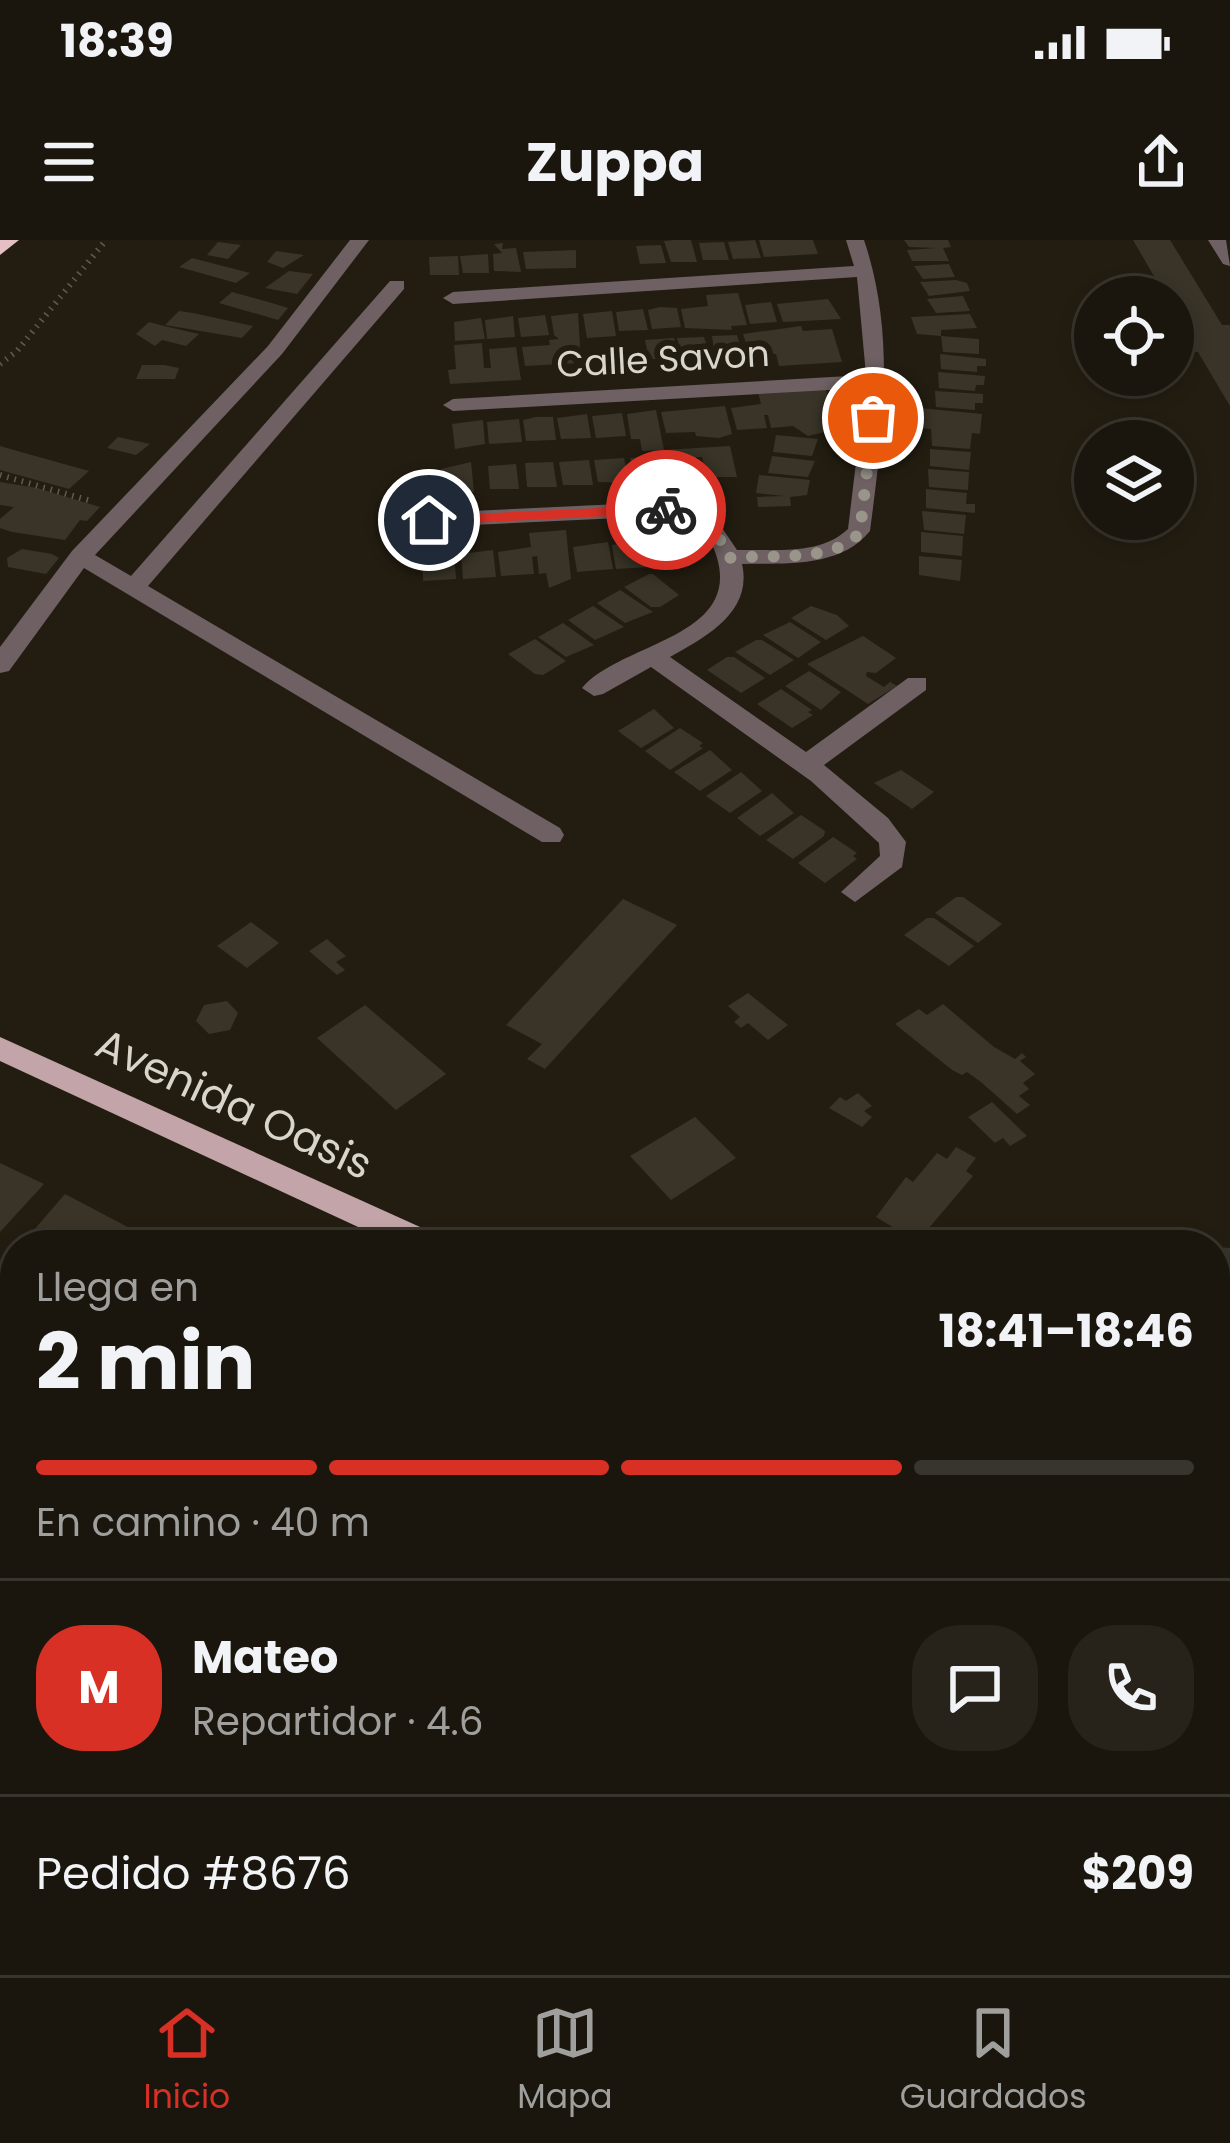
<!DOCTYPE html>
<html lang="es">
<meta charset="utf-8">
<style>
:root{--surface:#1a160d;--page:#27231b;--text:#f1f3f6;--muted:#9f9f9d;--line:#38352e;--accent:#d93025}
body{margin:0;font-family:Poppins,sans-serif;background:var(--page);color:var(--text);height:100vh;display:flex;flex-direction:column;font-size:45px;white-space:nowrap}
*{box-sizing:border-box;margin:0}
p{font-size:39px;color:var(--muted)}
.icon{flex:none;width:66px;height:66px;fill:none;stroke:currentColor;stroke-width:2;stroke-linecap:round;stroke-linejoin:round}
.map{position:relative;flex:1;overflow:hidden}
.sheet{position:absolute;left:0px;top:990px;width:1230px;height:747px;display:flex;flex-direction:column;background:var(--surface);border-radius:48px 48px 0 0;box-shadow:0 6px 18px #0003,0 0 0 3px var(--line)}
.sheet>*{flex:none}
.buttons{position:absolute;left:1074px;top:36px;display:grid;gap:24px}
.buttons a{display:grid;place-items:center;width:120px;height:120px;border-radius:50%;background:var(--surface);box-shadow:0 6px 18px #0003,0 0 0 3px var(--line);font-size:60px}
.pin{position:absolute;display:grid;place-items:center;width:102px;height:102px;color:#fff;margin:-51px;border:6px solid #fff;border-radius:50%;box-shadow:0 3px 12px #0007}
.courier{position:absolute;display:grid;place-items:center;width:120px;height:120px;margin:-60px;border:9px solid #d93025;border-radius:50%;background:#fff;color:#222;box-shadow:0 3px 15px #0007}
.overview em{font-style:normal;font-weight:700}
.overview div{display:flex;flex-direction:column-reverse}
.overview{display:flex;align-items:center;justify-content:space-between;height:204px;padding:0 36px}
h1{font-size:78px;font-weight:700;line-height:90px}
.bar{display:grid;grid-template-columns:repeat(4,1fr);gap:18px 12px;align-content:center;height:144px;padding:0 36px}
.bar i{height:15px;border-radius:9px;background:var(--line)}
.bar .selected{background:var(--accent)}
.bar p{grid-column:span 4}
.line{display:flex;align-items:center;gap:30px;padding:0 36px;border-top:3px solid var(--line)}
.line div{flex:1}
.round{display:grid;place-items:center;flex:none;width:126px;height:126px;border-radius:48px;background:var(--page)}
.status{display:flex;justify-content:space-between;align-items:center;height:84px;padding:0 60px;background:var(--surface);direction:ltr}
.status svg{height:33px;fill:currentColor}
header{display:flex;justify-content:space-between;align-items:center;height:156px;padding:0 36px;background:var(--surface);font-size:54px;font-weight:700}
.dock{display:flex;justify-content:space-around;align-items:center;height:168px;border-top:3px solid var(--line);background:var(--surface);font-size:33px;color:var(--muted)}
.dock a{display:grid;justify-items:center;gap:6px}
.dock .selected{color:var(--accent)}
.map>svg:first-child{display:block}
</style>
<div class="status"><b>18:39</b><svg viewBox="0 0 49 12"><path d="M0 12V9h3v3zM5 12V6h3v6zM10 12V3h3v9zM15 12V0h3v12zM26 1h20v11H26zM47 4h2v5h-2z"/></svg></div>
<header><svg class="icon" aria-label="menu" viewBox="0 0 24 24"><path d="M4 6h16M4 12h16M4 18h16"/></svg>Zuppa<svg class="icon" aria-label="share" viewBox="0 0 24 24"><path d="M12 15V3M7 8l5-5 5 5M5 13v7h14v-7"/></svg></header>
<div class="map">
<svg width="1230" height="1735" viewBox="0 0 1230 1735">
<rect width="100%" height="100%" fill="#231d11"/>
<g fill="#393427">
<path d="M674,0H691L697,22H671L664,1Z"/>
<path d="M755,0L761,18L733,19L728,2Z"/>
<path d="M759,0H813L818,14L764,17Z"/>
<path d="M904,0H948L951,7L943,8L949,21H912L907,10L937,8L909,7Z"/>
<path d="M1133,0H1170L1222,85H1230V166L1198,112H1191L1173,81V57H1159L1155,50H1162Z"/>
<path d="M218,2L241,5L228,19L207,15Z"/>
<path d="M724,2L729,20H703L699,3Z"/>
<path d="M503,3L502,9L516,8L521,32L494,31L493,14L502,13L494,4Z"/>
<path d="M661,5L666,23L640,24L636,6Z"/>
<path d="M576,10V28L526,29L523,12Z"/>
<path d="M276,11L304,15L283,28L267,22Z"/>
<path d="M488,14L489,33H463L460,16Z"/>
<path d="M458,16L459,35H430L429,17Z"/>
<path d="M192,18L250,33L236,43L179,27Z"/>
<path d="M949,24L955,37L923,39L914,26Z"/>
<path d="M289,31L313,34L297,54L265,48Z"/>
<path d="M956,40L967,43L970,51L929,56L920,42Z"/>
<path d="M232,52L272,63L288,68L278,80L219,63Z"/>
<path d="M738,53L747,85L731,86L732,90L685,88L681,69L708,66L706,55Z"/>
<path d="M963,56L970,71L936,73L927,59Z"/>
<path d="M828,59L841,79L783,82L777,64Z"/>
<path d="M771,62L777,82L750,84L745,65Z"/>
<path d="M660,67L677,68L681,87L652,89L648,70Z"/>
<path d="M643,69L648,90L619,91L616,72Z"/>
<path d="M179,71L193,73L253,86L242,98L165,85Z"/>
<path d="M612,71L616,96L587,98L583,74Z"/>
<path d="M578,73L581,123L525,126L522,107L550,105L549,100L559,99L554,95L551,76Z"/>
<path d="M970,74L977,88L941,90V96L979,99V114L943,112L941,96L917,94L911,77Z"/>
<path d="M545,75L549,95L521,97L518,78Z"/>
<path d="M513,76L515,97L487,99L485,80Z"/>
<path d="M481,78L485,99L455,101L454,82Z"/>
<path d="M149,82L164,86L199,94L186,106L162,100L155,106L136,94Z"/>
<path d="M801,86L803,91L832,89L842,122L779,126L776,114L749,113L743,94Z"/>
<path d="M737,95L743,116H715L712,96Z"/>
<path d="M704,97L710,117H682L677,98Z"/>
<path d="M674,98L679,119H649L645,100Z"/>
<path d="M482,103L484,128H491L489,109L516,107L521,140L450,144L448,130L456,129L454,105Z"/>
<path d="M940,114L986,119V126H977V132L941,129Z"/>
<path d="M142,125H164L179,128L175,139H136Z"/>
<path d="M938,132L985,136L984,145H976L975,151L939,148Z"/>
<path d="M826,149L829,163H823L833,190L808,196L793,186L771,188L768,175H764L767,188L737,190L731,168L761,164L758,152Z"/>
<path d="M935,151L983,154V163H975V170L936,167Z"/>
<path d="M725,166L732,194L719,198L696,196L695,192L666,193L661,172Z"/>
<path d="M909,167L982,174L980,194L972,193L970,209L932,206L931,189L906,187Z"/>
<path d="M656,170L664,210L642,211L640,199H631L627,174Z"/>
<path d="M622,173L626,196L596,198L592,176Z"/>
<path d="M587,174L591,198L561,199L557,178Z"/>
<path d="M536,177H553L556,200L526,201L523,180Z"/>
<path d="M519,179L522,202L489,204L487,182Z"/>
<path d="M483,180L485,204L455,209L452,184Z"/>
<path d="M776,195L818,199L812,216L773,212Z"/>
<path d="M118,197L150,204L136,215L107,208Z"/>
<path d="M0,206L21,212L89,231L69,249L0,230Z"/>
<path d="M730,206L737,237H707L702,217H696L701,239H669L663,210Z"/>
<path d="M930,209L971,212L969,230L930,226Z"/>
<path d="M659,216L665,240H634L630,218Z"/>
<path d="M772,216L815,221L808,237L768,233Z"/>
<path d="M624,218L629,243L598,242L594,220Z"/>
<path d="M589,220L593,245H563L559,222Z"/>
<path d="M471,222L474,252H443L441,229Z"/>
<path d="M553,222L557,247H527L525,223Z"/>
<path d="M516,224L519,249H490L488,226Z"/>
<path d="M928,229L969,232L968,250L929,247Z"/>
<path d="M759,235L810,240L807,255L790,257L791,266L758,267L757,257L784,256L756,253Z"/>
<path d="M0,242L37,248L100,267L87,281L80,280L65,300L12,292L0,288V279L14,267L0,265Z"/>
<path d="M926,249L967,253L966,264H975V273L926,268Z"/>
<path d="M922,271L966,275L964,294L924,290Z"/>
<path d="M566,290L571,339L549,348L546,333L539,334L537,316L532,317L534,334L501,336L498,312L531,307L529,293Z"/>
<path d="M921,292L963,296L962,316L921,312Z"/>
<path d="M679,298L684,325L652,327L648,302Z"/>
<path d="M645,300L650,327L616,329L612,305Z"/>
<path d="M608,302L613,329L577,332L573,307Z"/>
<path d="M22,309L52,314L59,318L46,334L8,327L7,318Z"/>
<path d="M493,310L496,337L463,339L461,314Z"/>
<path d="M435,312L454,313L456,339L423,341L422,316Z"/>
<path d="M919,316L962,320L960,341L919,335Z"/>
<path d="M649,334H653L679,355L660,367H651L624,347Z"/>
<path d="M620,350L653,372L625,383L597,363Z"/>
<path d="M593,366L624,387L595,400L568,380Z"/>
<path d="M811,366L837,375L849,386L826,400L791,378Z"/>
<path d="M790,382L821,402L798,418L763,395Z"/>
<path d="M563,383L594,405L566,417L538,397Z"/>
<path d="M863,396L896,418L876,433L867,432L866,436L884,447L890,442L897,446L868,464L807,424Z"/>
<path d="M535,399L566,421L543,435L535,434L508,414Z"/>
<path d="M756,400H762L794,420L770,435L735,412Z"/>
<path d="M727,417H734L765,438L741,453L707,430Z"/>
<path d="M809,431L841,452L821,470L785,446Z"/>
<path d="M781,449L812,470L808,472L813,475L792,488L757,464Z"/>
<path d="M654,469L674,488L641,508L618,491Z"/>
<path d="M680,488L703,503L699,506L703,508L670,530L645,511Z"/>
<path d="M710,510L732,530L700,551L674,532Z"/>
<path d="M901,530L934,552L912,569L874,543Z"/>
<path d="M741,532L762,551L730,573L706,556Z"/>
<path d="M772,553L794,573L760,596L737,578Z"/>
<path d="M801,575L825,591L824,596L793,619L766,600Z"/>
<path d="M833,597L857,613L853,616L857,619L825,643L798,623Z"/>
<path d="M956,657H963L1002,684L978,703L935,673Z"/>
<path d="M623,659L677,685L545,829L527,819L542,804L506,785Z"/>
<path d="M927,678H934L974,706L949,726L904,695Z"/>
<path d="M251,682L279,703L247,728L217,706Z"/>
<path d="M327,699L346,716L336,722L345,730L337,735L309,711Z"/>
<path d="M748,753L788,785L768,800L748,783L741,788L734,782L740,777L728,766Z"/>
<path d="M227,761L238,773L230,790L209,794L196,781L204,765Z"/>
<path d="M943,764L994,807L1015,819L1022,813L1026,817L1020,821L1035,834L1023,843L1029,849L1019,856L1030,865L1017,874L981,842L967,832L962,835L952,830L895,784L919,769L927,775Z"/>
<path d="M365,765L446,834L396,870L317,798Z"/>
<path d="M858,853L872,866L864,871L872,877L862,887L829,868L840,857L846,861Z"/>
<path d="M992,862L1027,896L1010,906L1003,898L995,903L968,877Z"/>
<path d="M695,877L736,918L671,960L630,916Z"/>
<path d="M956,907L976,918L966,931L973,936L917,1002L876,977L906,937L913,942L937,913L947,919Z"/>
<path d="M0,923L44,944L0,992Z"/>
<path d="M65,954L162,1005H21Z"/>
<path d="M873,988L897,1005H858Z"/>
<path d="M1215,1007L1230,1008L1229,1078L1215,1072Z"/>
<path d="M15,1011V1206L0,1225V1029Z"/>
<path d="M1215,1223L1230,1229L1218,1278L1230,1281V1637L1215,1632Z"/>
<path d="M15,1577V1688L0,1675V1596Z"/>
<path d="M1230,1678V1735H1181L1176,1728L1183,1722H1215V1693Z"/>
<path d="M516,1722H607L591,1735H525Z"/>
<path d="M1075,1722H1149L1143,1726L1148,1732L1143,1735H1068L1064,1728Z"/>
</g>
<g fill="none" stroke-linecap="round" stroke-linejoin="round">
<g stroke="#605b50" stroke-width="6" stroke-dasharray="1.5 6" stroke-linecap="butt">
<path d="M0,124L17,111L106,0"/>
<path d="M0,235L91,261"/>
</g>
<g fill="#6f6163" fill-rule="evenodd">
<path d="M350,0H369L282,114L95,315L131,336L390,41H404V49L148,346L560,588L564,595L560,602H542L84,328L9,431L0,433V407L72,311L268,106Z"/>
<path d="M846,0H864C896,95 883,190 870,291C840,328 786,323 742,324C753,372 706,397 670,417L806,512L908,438H926V450L824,525L888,578L906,602L902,627L855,662L841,652L880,616L879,603L811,541L651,427L603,454L594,456L582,448C622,401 749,398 714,309C704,285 686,279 662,276L429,287L418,280L429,273L662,262L714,276L737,310C773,309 820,316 848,289L865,148L453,171L443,165L453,159L866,135L857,37L453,64L443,58L453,52L854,26Z"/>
<path d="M1208,0H1226L1230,26L1223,24Z"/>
<path d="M0,1349L15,1356V1393L0,1386Z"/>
</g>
<g fill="#c3a5a9" fill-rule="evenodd">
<path d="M0,797L440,996L445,1005H397L0,821Z"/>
<path d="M959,1722H1000L1006,1735H964Z"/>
</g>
<path fill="#e4c0c5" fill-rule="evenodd" d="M0,0H19L0,15Z"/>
</g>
<path fill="#d93025" d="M666,265L672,273L429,285L422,280L429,276Z"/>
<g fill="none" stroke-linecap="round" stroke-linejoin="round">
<path stroke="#99958b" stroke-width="12" stroke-dasharray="0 21.6" d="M666,270C701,273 716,286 729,318C766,314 835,324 860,292L873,178"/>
</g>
<g text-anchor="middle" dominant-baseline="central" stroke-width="12" stroke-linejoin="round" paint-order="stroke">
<g font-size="36" fill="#d8d5cd" stroke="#231d11">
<text transform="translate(663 119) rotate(-3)">Calle Savon</text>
</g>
<g font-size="42" fill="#d8d5cd" stroke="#231d11">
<text transform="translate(234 864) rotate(25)">Avenida Oasis</text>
</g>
</g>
</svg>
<div class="buttons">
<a><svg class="icon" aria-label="locate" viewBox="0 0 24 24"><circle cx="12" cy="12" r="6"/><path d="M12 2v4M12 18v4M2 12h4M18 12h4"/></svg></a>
<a><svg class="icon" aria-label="layers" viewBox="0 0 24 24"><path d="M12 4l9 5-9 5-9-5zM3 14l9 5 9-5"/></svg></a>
</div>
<div class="pin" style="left:873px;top:178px;background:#ea580c"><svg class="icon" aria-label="bag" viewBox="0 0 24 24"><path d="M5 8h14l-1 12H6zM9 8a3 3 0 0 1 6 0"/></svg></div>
<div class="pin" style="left:429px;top:280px;background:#1f2937"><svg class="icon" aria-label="home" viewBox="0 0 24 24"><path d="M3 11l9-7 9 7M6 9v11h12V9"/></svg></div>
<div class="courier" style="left:666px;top:270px"><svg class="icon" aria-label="bike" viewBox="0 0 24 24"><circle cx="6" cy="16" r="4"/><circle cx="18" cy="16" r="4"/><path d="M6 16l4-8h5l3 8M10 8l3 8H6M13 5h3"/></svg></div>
<section class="sheet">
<div class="overview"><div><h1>2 min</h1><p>Llega en</p></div><em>18:41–18:46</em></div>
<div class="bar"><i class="selected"></i><i class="selected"></i><i class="selected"></i><i></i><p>En camino · 40 m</p></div>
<div class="line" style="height:216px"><b class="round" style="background:var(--accent);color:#fff">M</b><div><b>Mateo</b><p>Repartidor · 4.6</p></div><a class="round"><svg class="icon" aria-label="chat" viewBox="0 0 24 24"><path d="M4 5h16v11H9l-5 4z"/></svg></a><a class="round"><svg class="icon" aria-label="phone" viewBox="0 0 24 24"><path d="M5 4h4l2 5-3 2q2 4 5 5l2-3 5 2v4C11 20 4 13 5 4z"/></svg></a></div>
<div class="line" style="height:156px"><div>Pedido #8676</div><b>$209</b></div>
</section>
</div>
<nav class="dock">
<a class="selected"><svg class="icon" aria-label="home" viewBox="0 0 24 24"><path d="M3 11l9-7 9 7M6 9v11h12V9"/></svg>Inicio</a>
<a><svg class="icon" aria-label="map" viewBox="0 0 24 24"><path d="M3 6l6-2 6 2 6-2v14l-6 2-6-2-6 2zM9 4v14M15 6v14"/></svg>Mapa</a>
<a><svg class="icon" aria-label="saved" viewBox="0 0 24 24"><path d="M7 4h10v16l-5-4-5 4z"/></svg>Guardados</a>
</nav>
